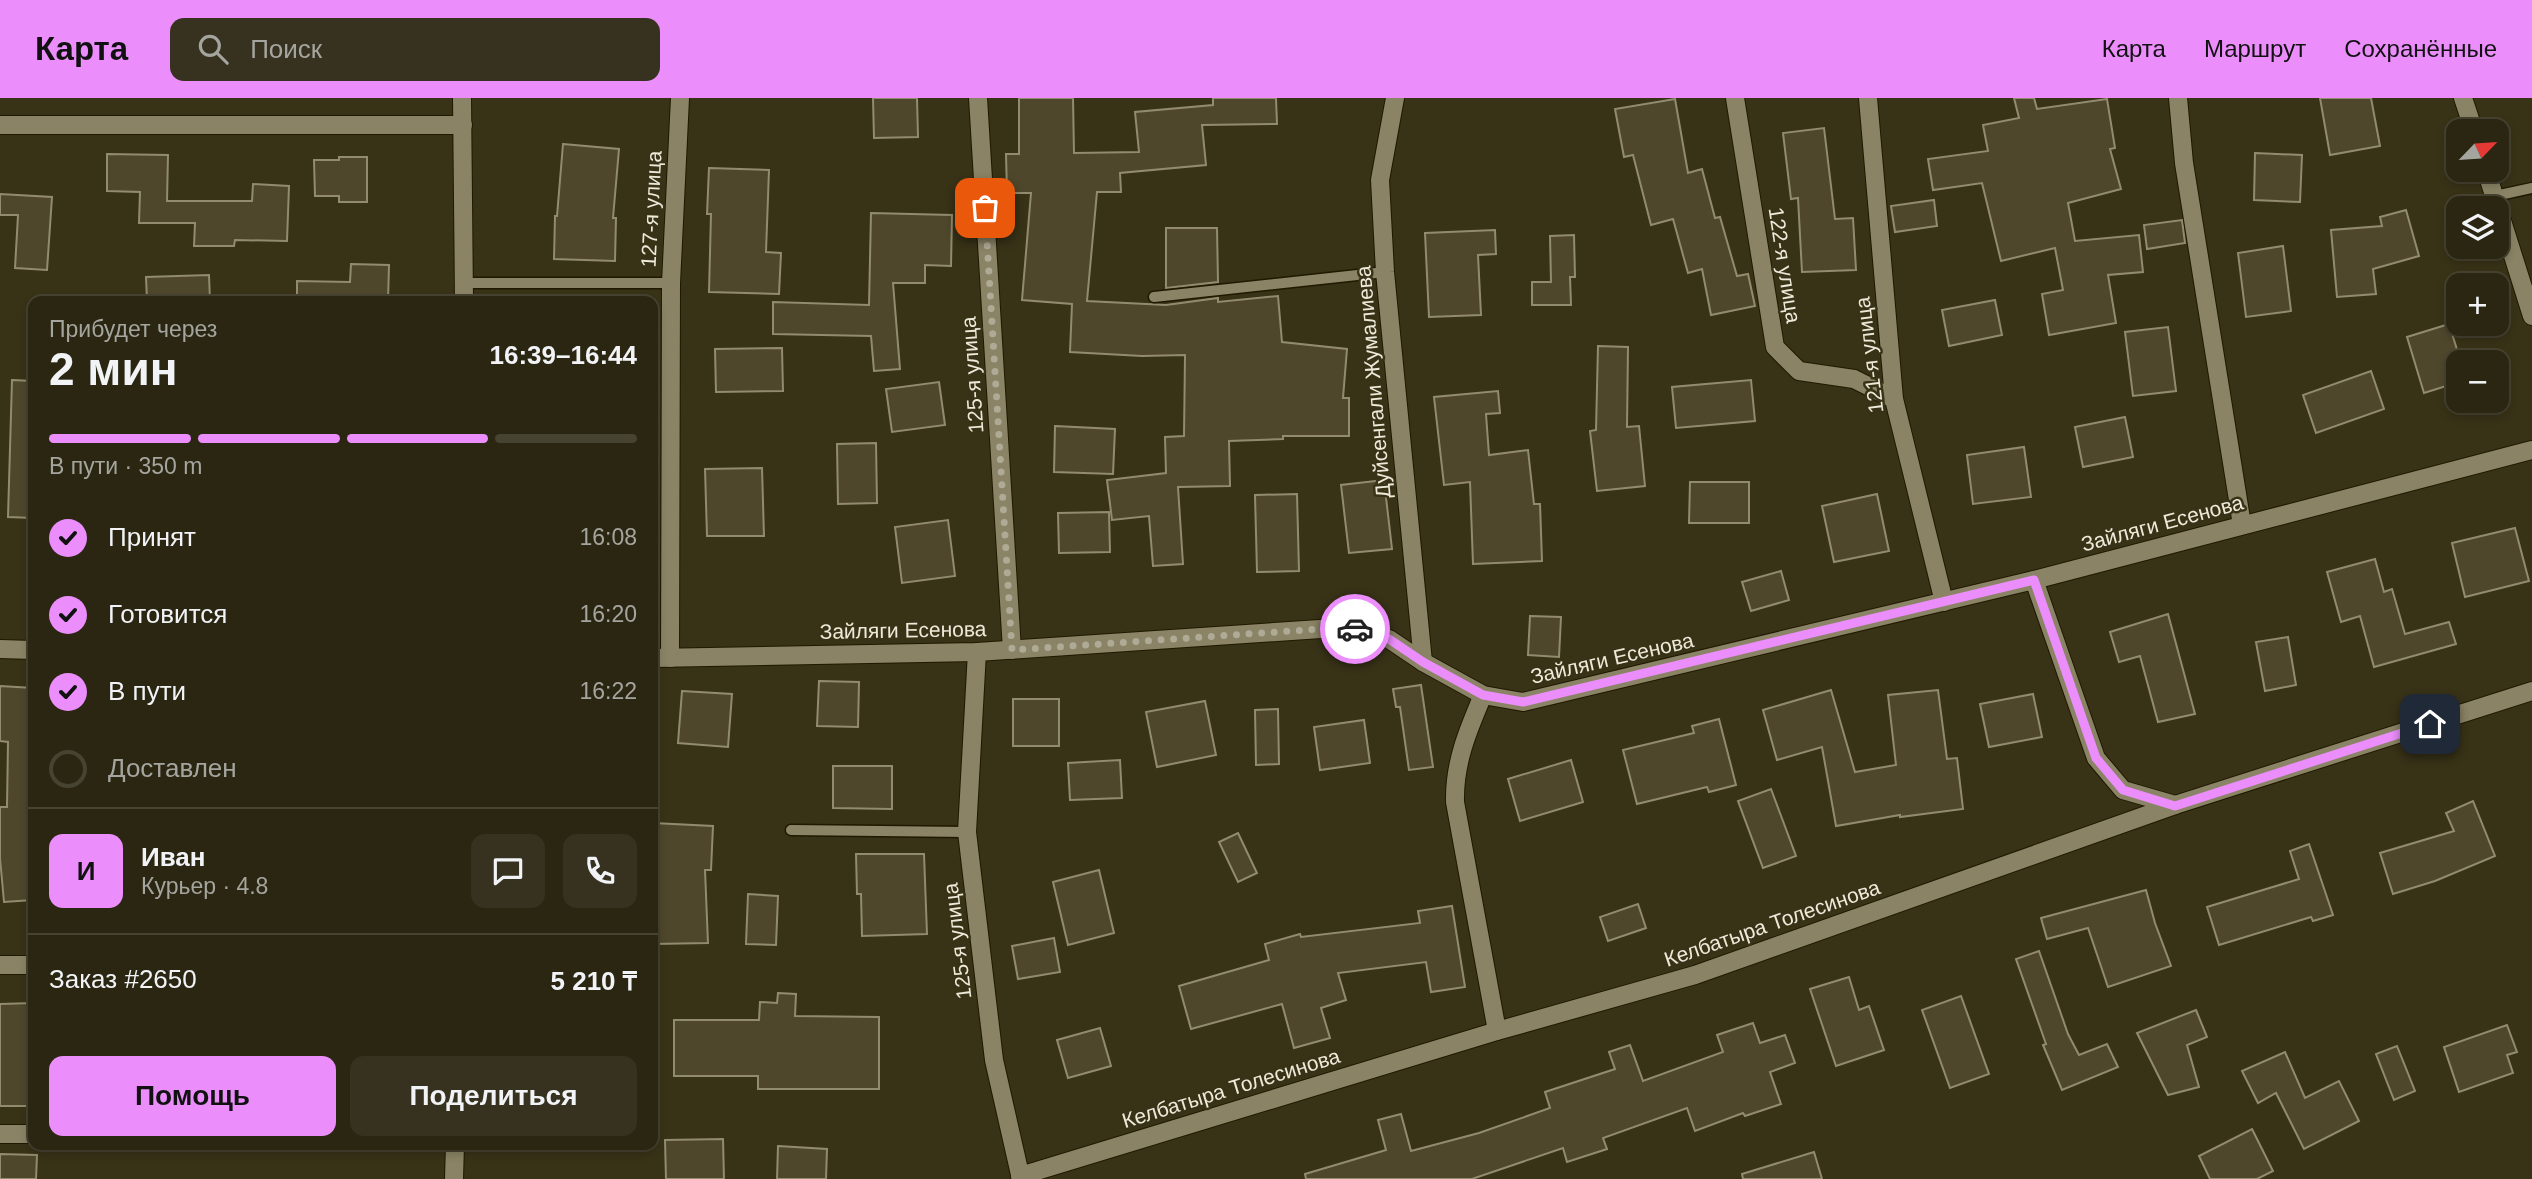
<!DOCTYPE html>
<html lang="ru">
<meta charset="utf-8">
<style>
:root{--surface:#2a2611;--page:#36321f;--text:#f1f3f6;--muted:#a5a59f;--line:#464331;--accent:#eb8dfb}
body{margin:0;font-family:Arial,sans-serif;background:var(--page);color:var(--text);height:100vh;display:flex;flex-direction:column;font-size:26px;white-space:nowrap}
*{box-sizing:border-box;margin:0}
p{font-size:23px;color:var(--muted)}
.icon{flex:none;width:38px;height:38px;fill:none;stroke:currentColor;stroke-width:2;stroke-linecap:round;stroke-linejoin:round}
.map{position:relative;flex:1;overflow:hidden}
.panel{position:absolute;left:28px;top:198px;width:630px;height:854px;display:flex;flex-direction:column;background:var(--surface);border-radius:14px;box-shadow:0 4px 10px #0003,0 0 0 2px var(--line)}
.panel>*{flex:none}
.needle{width:46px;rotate:65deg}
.tools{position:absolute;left:2446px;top:21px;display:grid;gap:14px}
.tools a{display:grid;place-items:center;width:63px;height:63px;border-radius:14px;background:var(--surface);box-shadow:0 4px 10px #0003,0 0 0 2px var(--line);font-size:35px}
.pin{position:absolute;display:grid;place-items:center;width:60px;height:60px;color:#fff;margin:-30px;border-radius:14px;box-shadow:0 4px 10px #0006}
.courier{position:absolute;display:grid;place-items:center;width:70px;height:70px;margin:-35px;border:5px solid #eb8dfb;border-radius:50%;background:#fff;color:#222;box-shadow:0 2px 9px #0007}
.headline em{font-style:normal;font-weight:700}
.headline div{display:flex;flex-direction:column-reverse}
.headline{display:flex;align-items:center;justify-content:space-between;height:119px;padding:0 21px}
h1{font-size:46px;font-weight:700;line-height:52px}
.bar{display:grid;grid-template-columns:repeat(4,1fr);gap:10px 7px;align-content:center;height:84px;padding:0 21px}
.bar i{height:9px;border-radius:5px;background:var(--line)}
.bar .current{background:var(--accent)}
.bar p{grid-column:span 4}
.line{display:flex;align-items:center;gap:18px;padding:0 21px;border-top:2px solid var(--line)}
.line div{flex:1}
.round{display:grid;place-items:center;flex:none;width:74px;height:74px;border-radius:14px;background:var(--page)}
ol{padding:0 21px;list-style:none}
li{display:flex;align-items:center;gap:21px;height:77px}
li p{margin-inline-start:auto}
li .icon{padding:7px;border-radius:50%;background:var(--accent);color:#111;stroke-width:4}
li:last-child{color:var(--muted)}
li i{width:38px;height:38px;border:4px solid var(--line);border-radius:50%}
.button{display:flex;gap:14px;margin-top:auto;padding:14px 21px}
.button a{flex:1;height:80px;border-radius:14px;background:var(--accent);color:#111;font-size:28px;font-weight:700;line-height:80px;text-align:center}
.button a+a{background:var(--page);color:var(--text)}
header{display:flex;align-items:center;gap:42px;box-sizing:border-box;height:98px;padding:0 35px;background:var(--accent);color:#111}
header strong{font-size:33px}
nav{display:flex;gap:38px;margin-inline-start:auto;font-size:24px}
.search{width:490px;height:63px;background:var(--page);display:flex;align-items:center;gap:18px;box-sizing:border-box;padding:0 24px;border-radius:14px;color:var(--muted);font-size:26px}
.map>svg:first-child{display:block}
</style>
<header>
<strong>Карта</strong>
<div class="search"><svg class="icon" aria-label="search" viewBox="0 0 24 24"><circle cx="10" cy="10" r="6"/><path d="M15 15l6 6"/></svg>Поиск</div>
<nav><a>Карта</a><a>Маршрут</a><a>Сохранённые</a></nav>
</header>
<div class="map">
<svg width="2532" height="1081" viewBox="0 0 2532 1081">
<rect width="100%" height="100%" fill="#383217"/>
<g fill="#4e472c" stroke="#938b6e" stroke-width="2">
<path d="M873,0H917L918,39L874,40Z"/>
<path d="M1019,0H1073L1074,55L1139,54L1135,14L1213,7V0H1276L1277,26L1202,27L1206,67L1120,75L1121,94H1097L1087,203L1166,207L1218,200V204L1278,198L1282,244L1347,251L1343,300H1349V338H1283V341L1229,343L1230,388L1178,389L1183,466L1153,468L1149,418L1112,422L1107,382L1166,375L1165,339L1184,338L1185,257L1142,258L1070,254L1072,206L1022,202L1031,95H1007L1006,56H1019Z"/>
<path d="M2014,0H2034L2037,11L2107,1L2115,50L2110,51L2121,91L2068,105L2075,143L2139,137L2143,174L2108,177L2116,225L2049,237L2042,196L2063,192L2055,150L2001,163L1982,85L1933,92L1928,61L1988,53L1983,27L2019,20Z"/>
<path d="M2320,0H2371L2380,48L2330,57Z"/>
<path d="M1675,1L1688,75L1702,71L1715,120L1720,119L1737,178L1748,176L1755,208L1711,217L1702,171L1688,175L1673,121L1651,127L1633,57L1624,59L1615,11Z"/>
<path d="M1824,30L1835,121L1853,120L1856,172L1802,174L1798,100L1791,101L1783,35Z"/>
<path d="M563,46L619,51L613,120H616L615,163L554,161L555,118H557Z"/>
<path d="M2255,55L2302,57L2300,104L2254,102Z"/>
<path d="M107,56L168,57L167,103H252L253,86L289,88L287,143L235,142L234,148H194L195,125H139L140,94L107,93Z"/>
<path d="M339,59H367V104H339V98H315L314,62H339Z"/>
<path d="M709,70L769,72L766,154L781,155L779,196L709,194L711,116H707Z"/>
<path d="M0,96L52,99L47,172L15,170L18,117H0Z"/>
<path d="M1934,102L1937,128L1895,134L1891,108Z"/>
<path d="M2406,112L2419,158L2373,171L2376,196L2337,199L2331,132L2382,128L2380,119Z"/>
<path d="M871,115L952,117L951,168L925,167V185H893L900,271L874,273L871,238L773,236V204L869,207Z"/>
<path d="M2182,122L2185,145L2147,151L2144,127Z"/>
<path d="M1166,130H1217L1218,184L1166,190Z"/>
<path d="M1495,132L1496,156L1478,157L1481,217L1429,219L1425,135Z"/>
<path d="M1574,137L1575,179H1570L1571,207H1532V184H1551L1550,138Z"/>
<path d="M2283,148L2291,213L2246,219L2238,155Z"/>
<path d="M351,166L389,167L388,203H297V183L350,184Z"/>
<path d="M209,177L210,203H147L146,179Z"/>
<path d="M1995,202L2002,237L1949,248L1942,212Z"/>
<path d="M2449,226L2459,258V284L2424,295L2407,239Z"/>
<path d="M2168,229L2176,293L2133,298L2125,234Z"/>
<path d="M1598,248L1628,249L1627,329L1639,328L1645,388L1597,393L1590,333L1596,332Z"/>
<path d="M782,250L783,293L716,294L715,251Z"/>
<path d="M2371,273L2384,311L2316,335L2303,297Z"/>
<path d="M12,282L33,283V420L8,419Z"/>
<path d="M1751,282L1755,323L1676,330L1672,289Z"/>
<path d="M939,284L945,327L892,334L886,291Z"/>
<path d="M1498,293L1500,315L1486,316L1489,357L1528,352L1534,406H1540L1542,463L1473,466L1470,384L1444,387L1434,299Z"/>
<path d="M2125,319L2133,359L2083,369L2075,329Z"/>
<path d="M1055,328L1115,331L1113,376L1054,374Z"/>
<path d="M876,345L877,405L838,406L837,346Z"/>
<path d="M2024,349L2031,399L1973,406L1967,357Z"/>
<path d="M762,370L764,438H707L705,371Z"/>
<path d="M1384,382L1392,451L1349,455L1341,387Z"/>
<path d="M1690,384H1749V425H1689Z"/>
<path d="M1297,396L1299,473L1257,474L1255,397Z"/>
<path d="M1877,396L1889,453L1834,464L1822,408Z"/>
<path d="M1109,414L1110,454L1059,455L1058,415Z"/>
<path d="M948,422L955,478L902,485L895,429Z"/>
<path d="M2515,430L2529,483L2465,499L2452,445Z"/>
<path d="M2375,461L2384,494L2392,491L2405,536L2449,524L2456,546L2374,569L2360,518L2341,524L2327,474Z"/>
<path d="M1781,473L1789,502L1751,513L1742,484Z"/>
<path d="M2168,516L2195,616L2158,624L2140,558L2119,564L2110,534Z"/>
<path d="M1530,518L1561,519L1559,559L1528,557Z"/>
<path d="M2288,539L2296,587L2265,593L2256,544Z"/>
<path d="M819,583L859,584L858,629L817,628Z"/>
<path d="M1421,587L1433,669L1409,672L1400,609H1396L1393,591Z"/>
<path d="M0,588L33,590V802L4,804L0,760V709H7L8,644L0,643Z"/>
<path d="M1831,592L1855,674L1896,667L1888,597L1938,592L1947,661L1957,660L1963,711L1900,719V717L1836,728L1822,649L1777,662L1763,612Z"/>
<path d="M682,593L732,596L728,649L678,645Z"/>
<path d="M2033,596L2042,639L1989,649L1980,606Z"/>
<rect x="1013" y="601" width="46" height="47"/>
<path d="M1205,603L1216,657L1157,669L1146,614Z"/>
<path d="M1278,611L1279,666L1256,667L1255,612Z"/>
<path d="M1719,621L1736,687L1709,694L1707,689L1637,706L1623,652L1694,635L1692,628Z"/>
<path d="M1364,622L1370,665L1320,672L1314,629Z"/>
<path d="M1120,662L1122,700L1070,702L1068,665Z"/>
<path d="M1571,662L1583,704L1520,723L1508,681Z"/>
<path d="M833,668H892V711L833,710Z"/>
<path d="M1771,691L1796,758L1763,770L1738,703Z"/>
<path d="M2473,703L2495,758L2435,783L2393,796L2380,755L2454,733L2446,715Z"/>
<path d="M653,725L713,728L711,772H705L708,845L653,846Z"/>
<path d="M1238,735L1257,775L1238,784L1219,744Z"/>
<path d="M2309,746L2333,817L2313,823L2311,819L2219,847L2207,809L2299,781L2290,753Z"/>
<path d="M856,756H924L927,836L862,838L861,796H857Z"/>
<path d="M1099,772L1114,835L1068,847L1053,784Z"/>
<path d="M2146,792L2155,825L2171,868L2108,889L2088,830L2047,841L2041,820Z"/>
<path d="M748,796L778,798L776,847L746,846Z"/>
<path d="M1638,806L1646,830L1608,843L1600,819Z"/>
<path d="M1452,808L1465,889L1431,894L1426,864L1338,875L1346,902L1321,910L1330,940L1294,950L1282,906L1191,931L1179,888L1269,862L1265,846L1300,836L1301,839L1420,825L1418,813Z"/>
<path d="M1054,840L1060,874L1018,881L1012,848Z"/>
<path d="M2039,853L2068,936L2079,957L2107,946L2118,969L2062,992L2043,947L2046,946L2016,861Z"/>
<path d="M1849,879L1859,912L1869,908L1884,952L1836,968L1810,891Z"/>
<path d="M778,895L796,896L795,918L879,919V991H758V978H674V922H759L760,904L777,905Z"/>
<path d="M1961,898L1989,976L1950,990L1922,912Z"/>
<path d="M33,905V1008H0V906Z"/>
<path d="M2196,912L2207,939L2187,947L2199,989L2168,997L2137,935Z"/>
<path d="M1753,925L1760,945L1785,937L1795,965L1770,974L1781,1006L1745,1018L1743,1015L1695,1033L1687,1010L1603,1040L1607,1051L1567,1064L1563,1050L1472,1081H1306L1305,1076L1386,1052L1378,1022L1401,1016L1411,1053L1479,1035L1550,1010L1545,994L1615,971L1609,954L1630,947L1643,983L1723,954L1717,937Z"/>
<path d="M2507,927L2517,954L2507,957L2513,975L2459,994L2444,949Z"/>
<path d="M1100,930L1111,968L1068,980L1057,942Z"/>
<path d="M2397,948L2415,993L2394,1002L2376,956Z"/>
<path d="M2285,954L2305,1000L2339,983L2359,1023L2304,1051L2276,995L2258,1005L2242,973Z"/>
<path d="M2252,1031L2273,1073L2257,1081H2210L2199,1058Z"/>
<path d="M723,1041L724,1081H666L665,1042Z"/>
<path d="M778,1048L827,1051L826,1081H777Z"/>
<path d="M1814,1054L1822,1081H1743L1742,1076Z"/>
<path d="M0,1056L37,1057L36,1081H0Z"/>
</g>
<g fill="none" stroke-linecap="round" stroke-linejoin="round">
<g stroke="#201901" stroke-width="13">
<g id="service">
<path d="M2495,98L2532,90"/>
<path d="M464,185H671"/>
<path d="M1154,199L1385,174"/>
<path d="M791,732L967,734"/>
</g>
</g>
<g stroke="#201901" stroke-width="20">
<g id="minor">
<path d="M978,0L1012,552"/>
<path d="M1395,0L1380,82L1385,174L1423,564"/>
<path d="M1735,0L1775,249L1799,273L1854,281L1894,301"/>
<path d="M1868,0L1894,301L1944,504"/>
<path d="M2178,0L2184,65L2242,427"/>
<path d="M2463,0L2474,33"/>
<path d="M0,27H463"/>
<path d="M2486,72L2532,218"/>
<path d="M2034,482L2096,660L2123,692L2175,707"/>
<path d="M0,551L33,552"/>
<path d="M977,554L967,734L994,962L1021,1081"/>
<path d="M653,560L977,554L1350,529L1389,541L1423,564L1483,597L1523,604L2034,482L2532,352"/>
<path d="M670,560L671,185L680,0"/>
<path d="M1483,597C1468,632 1454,665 1455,704L1497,933"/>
<path d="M0,867H33"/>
<path d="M0,1036H33"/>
<path d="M1020,1078L1497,933L1695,877L2175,707L2532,593"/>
</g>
</g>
<g stroke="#201901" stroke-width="20">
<g id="tertiary">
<path d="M462,0L464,203"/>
<path d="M454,1081L455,1046"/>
</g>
</g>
<use href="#service" stroke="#8a8365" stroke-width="10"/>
<use href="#minor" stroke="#8a8365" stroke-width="18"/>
<use href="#tertiary" stroke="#8a8365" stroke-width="18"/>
</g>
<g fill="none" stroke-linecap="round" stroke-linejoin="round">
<path stroke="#aeaa96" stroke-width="7" stroke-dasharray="0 12.6" d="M985,110L1012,552L1350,529L1355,531"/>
<path stroke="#eb8dfb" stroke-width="9" d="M1355,531L1389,541L1423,564L1483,597L1523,604L2034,482L2096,660L2123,692L2175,708L2430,626"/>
</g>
<g text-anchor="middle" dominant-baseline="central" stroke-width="5" stroke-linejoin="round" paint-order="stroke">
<g font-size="21" fill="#eeeada" stroke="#383217">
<text transform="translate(651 111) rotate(-87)">127-я улица</text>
<text transform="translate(1785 167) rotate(81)">122-я улица</text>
<text transform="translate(1869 257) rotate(-97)">121-я улица</text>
<text transform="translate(972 277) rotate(-94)">125-я улица</text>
<text transform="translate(1373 284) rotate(-95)">Дуйсенгали Жумалиева</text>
<text transform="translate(2162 425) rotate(-15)">Зайляги Есенова</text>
<text transform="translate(903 532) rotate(-1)">Зайляги Есенова</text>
<text transform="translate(1612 560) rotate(-13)">Зайляги Есенова</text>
<text transform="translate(1772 825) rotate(-19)">Келбатыра Толесинова</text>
<text transform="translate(957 843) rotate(-97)">125-я улица</text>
<text transform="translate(1231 990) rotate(-17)">Келбатыра Толесинова</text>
</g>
</g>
</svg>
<div class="tools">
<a><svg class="needle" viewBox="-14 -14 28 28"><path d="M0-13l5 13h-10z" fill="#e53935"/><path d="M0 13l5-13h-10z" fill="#a5a59f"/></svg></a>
<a><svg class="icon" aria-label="layers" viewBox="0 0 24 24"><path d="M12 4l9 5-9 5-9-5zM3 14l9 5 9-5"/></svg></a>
<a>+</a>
<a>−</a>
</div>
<div class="pin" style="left:985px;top:110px;background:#ea580c"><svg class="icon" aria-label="bag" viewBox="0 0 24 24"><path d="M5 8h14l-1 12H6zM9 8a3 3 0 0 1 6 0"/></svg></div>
<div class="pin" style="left:2430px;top:626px;background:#1f2937"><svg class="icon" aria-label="home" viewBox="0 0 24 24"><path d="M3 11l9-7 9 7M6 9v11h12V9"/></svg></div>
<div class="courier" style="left:1355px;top:531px"><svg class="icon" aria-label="car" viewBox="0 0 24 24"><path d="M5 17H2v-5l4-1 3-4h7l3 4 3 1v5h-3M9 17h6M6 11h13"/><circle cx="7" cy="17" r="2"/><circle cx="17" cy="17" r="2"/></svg></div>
<section class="panel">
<div class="headline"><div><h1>2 мин</h1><p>Прибудет через</p></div><em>16:39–16:44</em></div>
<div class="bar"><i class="current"></i><i class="current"></i><i class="current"></i><i></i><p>В пути · 350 m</p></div>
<ol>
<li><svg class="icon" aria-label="check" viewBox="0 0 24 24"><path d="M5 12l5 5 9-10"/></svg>Принят<p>16:08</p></li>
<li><svg class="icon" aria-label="check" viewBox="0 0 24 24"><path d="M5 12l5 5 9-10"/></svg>Готовится<p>16:20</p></li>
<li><svg class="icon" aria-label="check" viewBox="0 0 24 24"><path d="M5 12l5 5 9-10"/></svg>В пути<p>16:22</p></li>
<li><i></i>Доставлен</li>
</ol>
<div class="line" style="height:126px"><b class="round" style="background:var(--accent);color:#111">И</b><div><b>Иван</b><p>Курьер · 4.8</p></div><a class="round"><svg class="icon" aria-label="chat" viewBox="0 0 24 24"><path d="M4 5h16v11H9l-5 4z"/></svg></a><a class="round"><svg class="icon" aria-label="phone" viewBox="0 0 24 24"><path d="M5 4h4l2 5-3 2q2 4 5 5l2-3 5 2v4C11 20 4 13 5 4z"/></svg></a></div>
<div class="line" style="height:91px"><div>Заказ #2650</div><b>5 210 ₸</b></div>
<div class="button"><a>Помощь</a><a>Поделиться</a></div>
</section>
</div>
